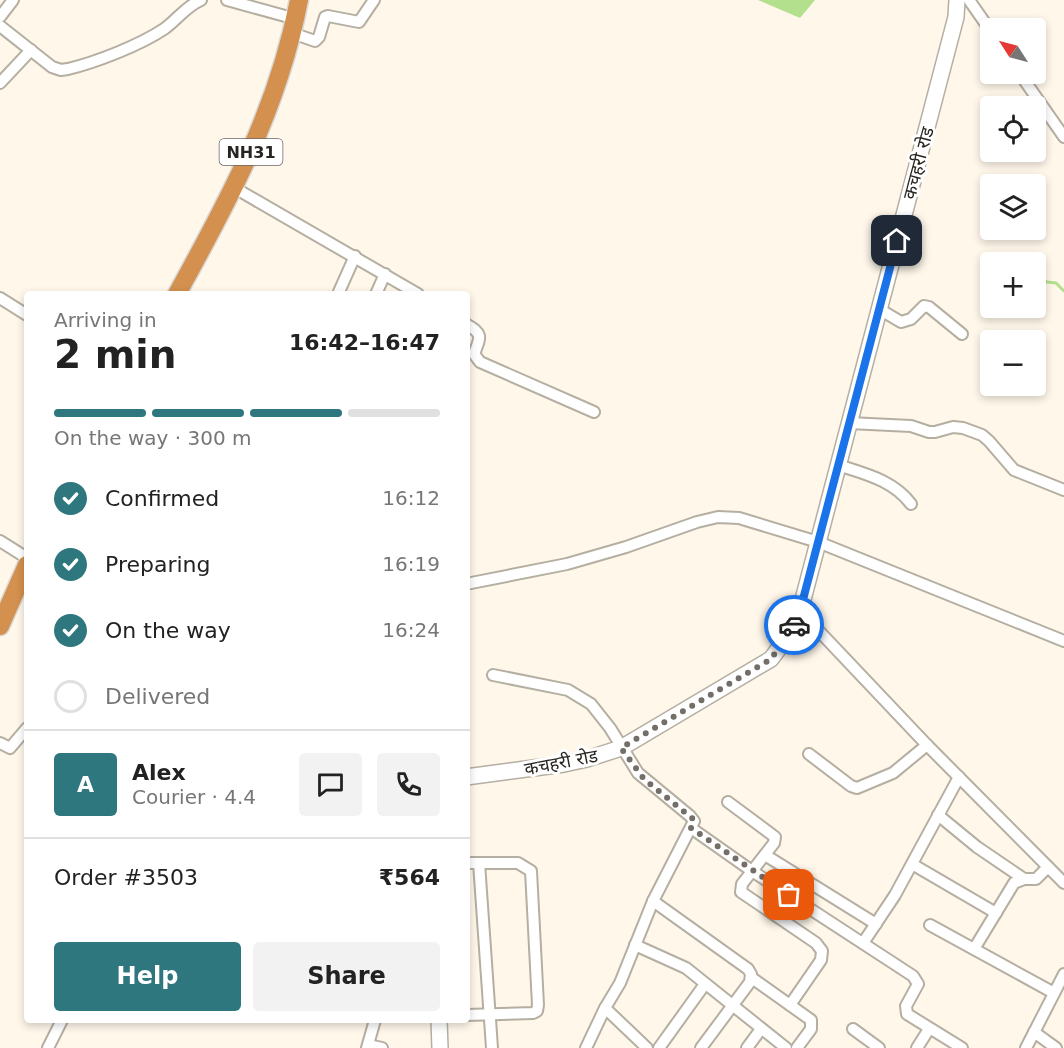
<!DOCTYPE html>
<meta charset="utf-8">
<style>
:root{--surface:#fff;--page:#f2f2f2;--text:#222;--muted:#767676;--line:#e0e0e0;--accent:#2e777e}
body{margin:0;font-family:"DejaVu Sans","Noto Sans Devanagari",sans-serif;background:var(--page);color:var(--text);height:100vh;display:flex;flex-direction:column;font-size:22px;white-space:nowrap}
*{box-sizing:border-box;margin:0}
p{font-size:20px;color:var(--muted)}
.icon{flex:none;width:33px;height:33px;fill:none;stroke:currentColor;stroke-width:2;stroke-linecap:round;stroke-linejoin:round}
.map{position:relative;flex:1;overflow:hidden}
.sheet{position:absolute;left:24px;top:291px;width:446px;height:732px;display:flex;flex-direction:column;background:var(--surface);border-radius:6px;box-shadow:0 3px 9px #0003}
.sheet>*{flex:none}
.needle{width:39px;rotate:306deg}
.fabs{position:absolute;left:980px;top:18px;display:grid;gap:12px}
.fabs a{display:grid;place-items:center;width:66px;height:66px;border-radius:6px;background:var(--surface);box-shadow:0 3px 9px #0003;font-size:30px}
.pin{position:absolute;display:grid;place-items:center;width:51px;height:51px;color:#fff;margin:-26px;border-radius:12px;box-shadow:0 3px 9px #0006}
.courier{position:absolute;display:grid;place-items:center;width:60px;height:60px;margin:-30px;border:4px solid #1a73e8;border-radius:50%;background:#fff;color:#222;box-shadow:0 2px 8px #0007}
.summary em{font-style:normal;font-weight:700}
.summary div{display:flex;flex-direction:column-reverse}
.summary{display:flex;align-items:center;justify-content:space-between;height:102px;padding:0 30px}
h1{font-size:39px;font-weight:700;line-height:45px}
.bar{display:grid;grid-template-columns:repeat(4,1fr);gap:9px 6px;align-content:center;height:72px;padding:0 30px}
.bar i{height:8px;border-radius:4px;background:var(--line)}
.bar .on{background:var(--accent)}
.bar p{grid-column:span 4}
.line{display:flex;align-items:center;gap:15px;padding:0 30px;border-top:2px solid var(--line)}
.line div{flex:1}
.round{display:grid;place-items:center;flex:none;width:63px;height:63px;border-radius:6px;background:var(--page)}
ol{padding:0 30px;list-style:none}
li{display:flex;align-items:center;gap:18px;height:66px}
li p{margin-inline-start:auto}
li .icon{padding:6px;border-radius:50%;background:var(--accent);color:#fff;stroke-width:4}
li:last-child{color:var(--muted)}
li i{width:33px;height:33px;border:3px solid var(--line);border-radius:50%}
.action{display:flex;gap:12px;margin-top:auto;padding:12px 30px}
.action a{flex:1;height:69px;border-radius:6px;background:var(--accent);color:#fff;font-size:24px;font-weight:700;line-height:69px;text-align:center}
.action a+a{background:var(--page);color:var(--text)}
.map>svg:first-child{display:block}
</style>
<div class="map">
<svg width="1064" height="1048" viewBox="0 0 1064 1048">
<rect width="100%" height="100%" fill="#fff7ea"/>
<path fill="#b3e08d" d="M758,0H815L800,18Z"/>
<g fill="none" stroke-linecap="round" stroke-linejoin="round">
<path stroke="#b3e08d" stroke-width="3" d="M1035,274L1047,282L1056,283L1064,291"/>
<g stroke="#b5afa2" stroke-width="14">
<g id="minor">
<path d="M227,0L296,19"/>
<path d="M969,0L990,30"/>
<path d="M0,17L13,0"/>
<path d="M0,26L52,67L61,70L68,69C97,62 140,45 164,29C177,20 186,6 201,0"/>
<path d="M292,33L315,41L319,37L325,17L328,16L359,22L374,0"/>
<path d="M1020,74L1064,137"/>
<path d="M0,83L31,50"/>
<path d="M233,187L418,294"/>
<path d="M338,294L355,256"/>
<path d="M376,294L385,274"/>
<path d="M0,298L27,315"/>
<path d="M879,309L901,322L911,319L924,306L929,307L962,334"/>
<path d="M466,324C483,334 481,336 474,354L480,362L594,412"/>
<path d="M849,423L911,426L929,432H935L953,427L963,428L982,435L989,441L1014,470L1064,490"/>
<path d="M838,465C865,474 893,480 911,504"/>
<path d="M0,541L27,558"/>
<path d="M466,584L567,564L626,547L697,522L718,517L739,518L818,542L1064,641"/>
<path d="M800,611L927,745L1064,883"/>
<path d="M493,675L568,690L591,704L610,728L638,773L690,816L694,821L653,901L620,983L605,1008L586,1048"/>
<path d="M0,743L10,748L27,728"/>
<path d="M809,754L851,786L857,788L893,773L927,745"/>
<path d="M728,802L775,837L774,843L742,884L741,892L816,943L822,951L821,960L790,1005"/>
<path d="M938,815L977,847L1024,879"/>
<path d="M691,828L752,871L913,976L918,984L906,1006L907,1014L962,1048"/>
<path d="M765,855L876,924"/>
<path d="M466,863H518L531,871L538,1005L537,1011L533,1013L466,1015"/>
<path d="M479,863L492,1048"/>
<path d="M912,864L996,913"/>
<path d="M653,901L748,969L751,974L750,982L701,1048"/>
<path d="M930,925L1054,993"/>
<path d="M863,943L895,895L959,777"/>
<path d="M635,945L686,968L786,1048"/>
<path d="M974,949L1014,883L1024,879H1036L1048,867"/>
<path d="M752,978L811,1020V1029L797,1048"/>
<path d="M605,1008L647,1048"/>
<path d="M853,1029L879,1048"/>
<path d="M1034,1032L1056,1048"/>
<path d="M368,1045L382,1048"/>
<path d="M48,1048L62,1020"/>
<path d="M367,1048L375,1020"/>
<path d="M659,1048L705,984"/>
<path d="M747,1048L761,1029"/>
<path d="M917,1048L929,1029"/>
<path d="M1026,1048L1064,974"/>
</g>
</g>
<g stroke="#b5afa2" stroke-width="18">
<g id="secondary">
<path d="M466,777L564,764L587,759L621,748L771,659L791,632L800,611L956,17L957,0"/>
<path d="M439,1020L440,1048"/>
</g>
</g>
<g stroke="#d8d8d7" stroke-width="21">
<g id="trunk">
<path d="M177,294C230,198 278,109 299,0"/>
<path d="M0,626L27,565"/>
</g>
</g>
<use href="#minor" stroke="#fff" stroke-width="10"/>
<use href="#secondary" stroke="#fff" stroke-width="15"/>
<use href="#trunk" stroke="#d4904e" stroke-width="18"/>
</g>
<g fill="none" stroke-linecap="round" stroke-linejoin="round">
<path stroke="#736e67" stroke-width="6" stroke-dasharray="0 10.8" d="M789,895L691,828L694,821L693,819L644,779L621,748L771,659L794,625"/>
<path stroke="#1a73e8" stroke-width="8" d="M794,625L800,611L897,241"/>
</g>
<g text-anchor="middle" dominant-baseline="central" stroke-width="6" stroke-linejoin="round" paint-order="stroke">
<rect fill="#fff" stroke="#686663" stroke-width="1.5" x="219.5" y="139" width="63" height="26" rx="4.5"/>
<g font-size="16" font-weight="bold" fill="#282520">
<text x="251" y="152">NH31</text>
</g>
<g font-size="18" fill="#282520" stroke="#fff">
<text transform="translate(918 163) rotate(-75)">कचहरी रोड</text>
<text transform="translate(561 762) rotate(-11)">कचहरी रोड</text>
</g>
</g>
</svg>
<div class="fabs">
<a><svg class="needle" viewBox="-14 -14 28 28"><path d="M0-13l5 13h-10z" fill="#e53935"/><path d="M0 13l5-13h-10z" fill="#767676"/></svg></a>
<a><svg class="icon" aria-label="locate" viewBox="0 0 24 24"><circle cx="12" cy="12" r="6"/><path d="M12 2v4M12 18v4M2 12h4M18 12h4"/></svg></a>
<a><svg class="icon" aria-label="layers" viewBox="0 0 24 24"><path d="M12 4l9 5-9 5-9-5zM3 14l9 5 9-5"/></svg></a>
<a>+</a>
<a>−</a>
</div>
<div class="pin" style="left:789px;top:895px;background:#ea580c"><svg class="icon" aria-label="bag" viewBox="0 0 24 24"><path d="M5 8h14l-1 12H6zM9 8a3 3 0 0 1 6 0"/></svg></div>
<div class="pin" style="left:897px;top:241px;background:#1f2937"><svg class="icon" aria-label="home" viewBox="0 0 24 24"><path d="M3 11l9-7 9 7M6 9v11h12V9"/></svg></div>
<div class="courier" style="left:794px;top:625px"><svg class="icon" aria-label="car" viewBox="0 0 24 24"><path d="M5 17H2v-5l4-1 3-4h7l3 4 3 1v5h-3M9 17h6M6 11h13"/><circle cx="7" cy="17" r="2"/><circle cx="17" cy="17" r="2"/></svg></div>
<section class="sheet">
<div class="summary"><div><h1>2 min</h1><p>Arriving in</p></div><em>16:42–16:47</em></div>
<div class="bar"><i class="on"></i><i class="on"></i><i class="on"></i><i></i><p>On the way · 300 m</p></div>
<ol>
<li><svg class="icon" aria-label="check" viewBox="0 0 24 24"><path d="M5 12l5 5 9-10"/></svg>Confirmed<p>16:12</p></li>
<li><svg class="icon" aria-label="check" viewBox="0 0 24 24"><path d="M5 12l5 5 9-10"/></svg>Preparing<p>16:19</p></li>
<li><svg class="icon" aria-label="check" viewBox="0 0 24 24"><path d="M5 12l5 5 9-10"/></svg>On the way<p>16:24</p></li>
<li><i></i>Delivered</li>
</ol>
<div class="line" style="height:108px"><b class="round" style="background:var(--accent);color:#fff">A</b><div><b>Alex</b><p>Courier · 4.4</p></div><a class="round"><svg class="icon" aria-label="chat" viewBox="0 0 24 24"><path d="M4 5h16v11H9l-5 4z"/></svg></a><a class="round"><svg class="icon" aria-label="phone" viewBox="0 0 24 24"><path d="M5 4h4l2 5-3 2q2 4 5 5l2-3 5 2v4C11 20 4 13 5 4z"/></svg></a></div>
<div class="line" style="height:78px"><div>Order #3503</div><b>₹564</b></div>
<div class="action"><a>Help</a><a>Share</a></div>
</section>
</div>
